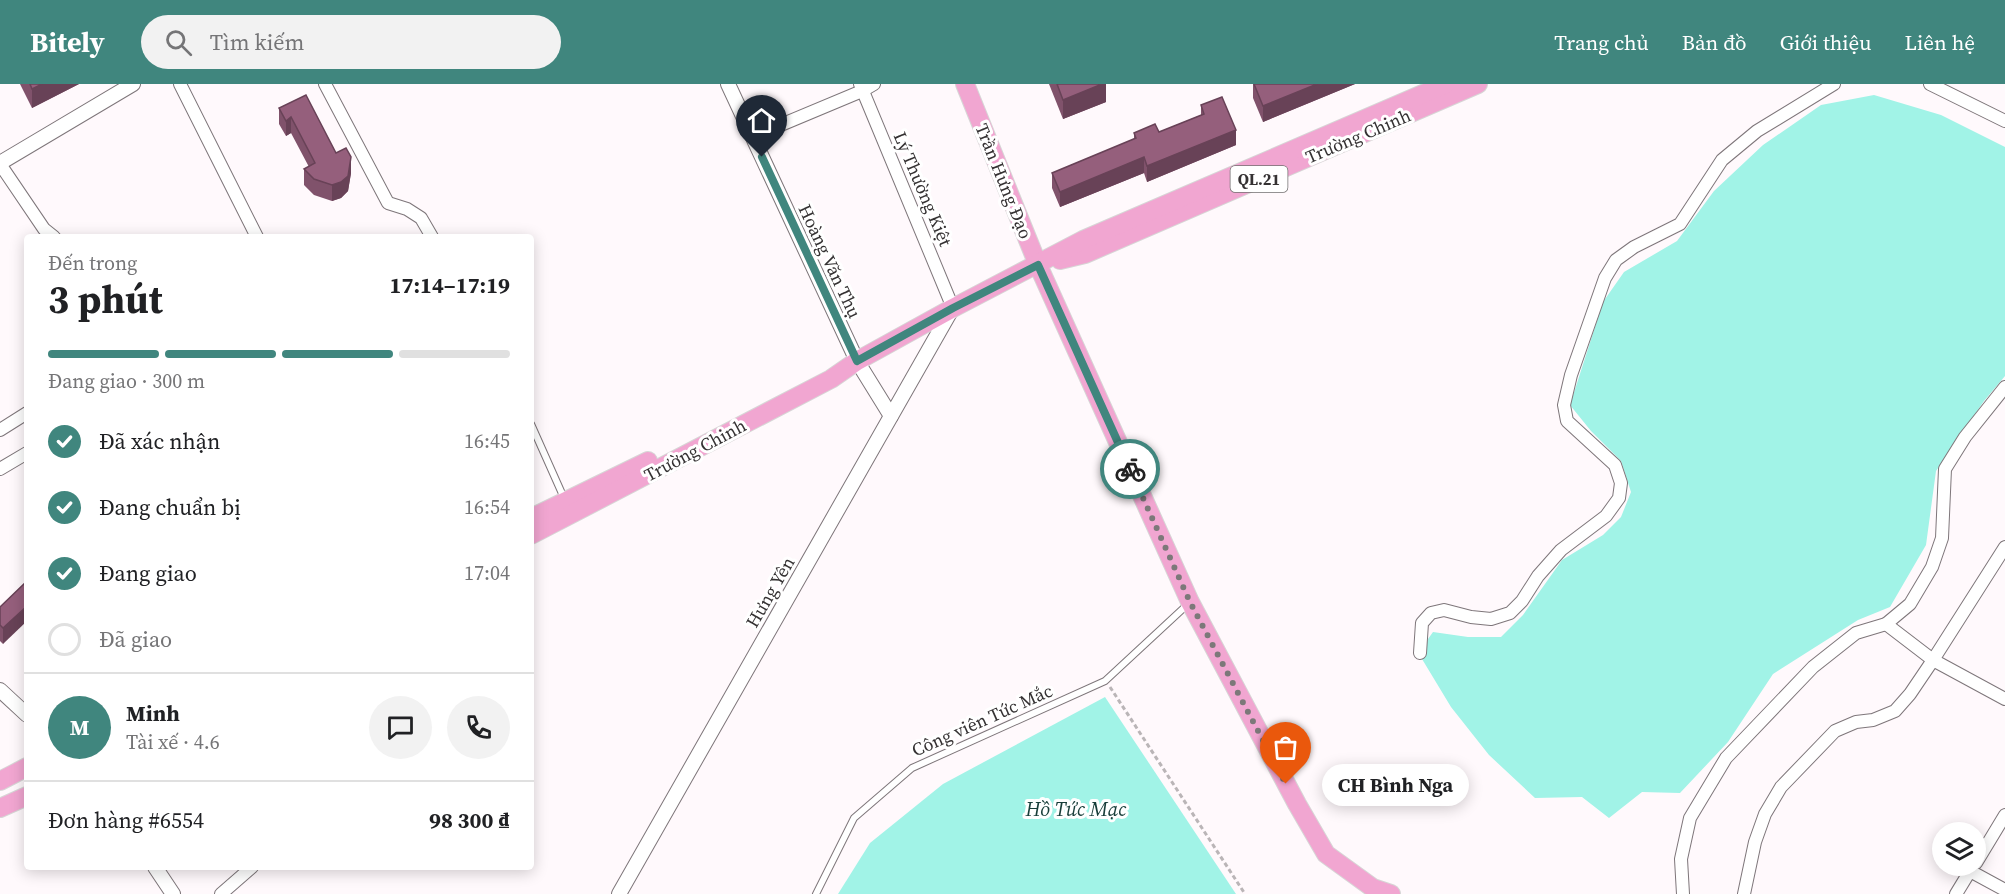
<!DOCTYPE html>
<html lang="vi">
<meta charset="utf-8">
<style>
:root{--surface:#fff;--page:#f2f2f2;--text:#202124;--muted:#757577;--line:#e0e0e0;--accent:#40867e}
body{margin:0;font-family:"Source Serif 4",serif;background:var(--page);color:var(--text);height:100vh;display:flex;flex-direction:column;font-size:22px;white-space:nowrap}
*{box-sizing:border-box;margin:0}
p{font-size:20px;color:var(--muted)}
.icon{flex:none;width:33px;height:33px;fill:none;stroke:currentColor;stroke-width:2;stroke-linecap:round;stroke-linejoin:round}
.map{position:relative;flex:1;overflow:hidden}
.drawer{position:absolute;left:24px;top:150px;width:510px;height:636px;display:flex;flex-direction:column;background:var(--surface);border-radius:6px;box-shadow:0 3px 15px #0003}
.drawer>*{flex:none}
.tools{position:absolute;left:1932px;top:738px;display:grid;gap:12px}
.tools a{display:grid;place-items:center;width:54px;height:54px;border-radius:50%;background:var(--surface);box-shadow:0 3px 15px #0003;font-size:30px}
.pin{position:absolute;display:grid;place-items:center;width:51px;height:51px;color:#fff;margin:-62px -26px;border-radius:50% 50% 50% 0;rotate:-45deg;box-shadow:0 0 6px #0007}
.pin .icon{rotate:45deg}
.courier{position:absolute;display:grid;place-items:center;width:60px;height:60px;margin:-30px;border:4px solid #40867e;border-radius:50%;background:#fff;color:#222;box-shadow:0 2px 8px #0007}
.bubble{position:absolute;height:42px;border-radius:21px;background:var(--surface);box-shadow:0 3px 15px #0003;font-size:20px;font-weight:700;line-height:42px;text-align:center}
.headline em{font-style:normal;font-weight:700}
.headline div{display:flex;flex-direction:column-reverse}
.headline{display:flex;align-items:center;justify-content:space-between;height:102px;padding:0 24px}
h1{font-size:39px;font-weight:700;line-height:45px}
.bar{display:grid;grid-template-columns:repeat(4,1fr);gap:9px 6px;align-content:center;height:72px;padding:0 24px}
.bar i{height:8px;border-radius:4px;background:var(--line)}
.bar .active{background:var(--accent)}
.bar p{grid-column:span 4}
.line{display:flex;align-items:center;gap:15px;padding:0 24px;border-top:2px solid var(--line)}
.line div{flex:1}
.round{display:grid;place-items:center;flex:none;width:63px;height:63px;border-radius:32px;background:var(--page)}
ol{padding:0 24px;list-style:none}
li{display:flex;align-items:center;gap:18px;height:66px}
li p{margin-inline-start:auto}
li .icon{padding:6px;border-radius:50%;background:var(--accent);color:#fff;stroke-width:4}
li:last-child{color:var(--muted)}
li i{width:33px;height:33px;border:3px solid var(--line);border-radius:50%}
header{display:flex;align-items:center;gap:36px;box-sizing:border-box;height:84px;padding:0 30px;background:var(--accent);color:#fff}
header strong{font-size:28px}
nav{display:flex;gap:33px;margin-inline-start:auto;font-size:21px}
.search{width:420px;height:54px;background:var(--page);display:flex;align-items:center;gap:15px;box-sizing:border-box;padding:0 21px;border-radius:33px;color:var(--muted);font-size:22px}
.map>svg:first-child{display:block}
</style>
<header>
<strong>Bitely</strong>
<div class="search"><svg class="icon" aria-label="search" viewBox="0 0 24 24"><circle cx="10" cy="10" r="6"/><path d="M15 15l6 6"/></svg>Tìm kiếm</div>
<nav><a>Trang chủ</a><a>Bản đồ</a><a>Giới thiệu</a><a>Liên hệ</a></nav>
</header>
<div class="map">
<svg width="2005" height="810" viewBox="0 0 2005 810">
<rect width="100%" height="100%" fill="#fff9fc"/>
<g fill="#a1f3e7">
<path d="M1874,11L1941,31L2005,63V292L1984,317L1936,387L1926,461L1890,523L1858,536L1773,590L1728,658L1680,709L1642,708L1609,734L1582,713L1535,714L1489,671L1451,623L1422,575L1428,555L1433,548L1468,553H1501L1523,531L1562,476L1603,451L1621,433L1631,408L1621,377L1591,347L1570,321L1603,218L1624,188L1677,157L1714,107L1763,61L1821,21Z"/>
<path d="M1105,613L1236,810H838L870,759L943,700Z"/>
</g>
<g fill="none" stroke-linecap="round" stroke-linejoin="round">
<g stroke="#7e767a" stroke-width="8">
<g id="service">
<path d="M531,340L564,414"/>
<path d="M816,810L854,734L912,684L1105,597L1187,521"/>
</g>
</g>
<g stroke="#7e767a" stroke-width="14">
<g id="minor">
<path d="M180,0L257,153"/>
<path d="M325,0L388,119L407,125L421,134L432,153"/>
<path d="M860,0L953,224"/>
<path d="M1930,0L2005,37"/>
<path d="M752,53L862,7L874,0"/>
<path d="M0,80L44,145L54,153"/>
<path d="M0,346L27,329"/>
<path d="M0,385L27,369"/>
<path d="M1886,540L1933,576L2005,615"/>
<path d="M1420,569L1422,539L1431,529L1444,526L1471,533L1491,535L1510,529L1522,517L1538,492L1561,466L1606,432L1619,414L1621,399L1615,381L1567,337L1564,321L1571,291L1605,194L1616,176L1634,163L1680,140L1722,76L1757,47L1834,0"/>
<path d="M1976,779L2005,731"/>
<path d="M221,810L252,783"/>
<path d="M1683,810L1681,775L1690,734L1726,674L1813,583L1856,549L1886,540L1910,520L1932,483L1942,454L1945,385L1965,353L2005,303"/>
<path d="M1744,810L1755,758L1765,730L1781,703L1835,647L1856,638L1873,636L1895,627L1910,610L1933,576L2005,463"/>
<path d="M1956,810L1970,787L2005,806"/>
</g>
</g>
<g stroke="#7e767a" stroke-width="16">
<g id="tertiary">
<path d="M728,0L857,277L891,332"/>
<path d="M0,79L133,0"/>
<path d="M0,606L27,631"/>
<path d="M155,783L173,810"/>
<path d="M619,810L952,225"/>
</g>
</g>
<g stroke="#d7d6d6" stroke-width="20">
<g id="primary">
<path d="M965,0L1038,181L1190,518L1297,720L1326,770L1373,804L1391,810"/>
<path d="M1060,176L1085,170L1478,0"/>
<path d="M531,434L648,377"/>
<path d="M531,451L831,295L857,277L953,224L1083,156L1446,0"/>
<path d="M0,697L27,683"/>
<path d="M0,724L27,712"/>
</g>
</g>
<path stroke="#bab5b7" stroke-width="3" stroke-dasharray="4.5 3" stroke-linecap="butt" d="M1110,603L1245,810"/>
<use href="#service" stroke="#fff" stroke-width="6"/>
<use href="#minor" stroke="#fff" stroke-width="12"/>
<use href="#tertiary" stroke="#fff" stroke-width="14"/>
<use href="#primary" stroke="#f1a6d1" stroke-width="18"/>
</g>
<g fill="#80526b">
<path d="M20,0H79L32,24Z"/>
<path d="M1049,0H1106V18L1063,35Z"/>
<path d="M1253,0H1355L1263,38L1253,14Z"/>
<path d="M1201,21L1236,61L1147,98L1144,89L1060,123L1052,104V89L1134,55V49L1159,48L1201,31Z"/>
<path d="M279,24L336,69L351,89L348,107L341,114L332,117L314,111L304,101V85L309,83L291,49L286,52L279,40Z"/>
<path d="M27,497L3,560L0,557V523Z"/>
</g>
<g fill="#684257">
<path d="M42,0H79L32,24V5Z"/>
<path d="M1102,0H1106V18L1063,35V16Z"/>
<path d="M1317,0H1355L1263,38V22Z"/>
<path d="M291,33V49L286,52V37Z"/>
<path d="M1236,46V61L1147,98V82Z"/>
<path d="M351,73V89L348,107L341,114L332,117V101Z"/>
<path d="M1144,73V89L1060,123V108Z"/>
<path d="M27,522V537L3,560V544Z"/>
</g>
<g fill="#955f7c" stroke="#684257" stroke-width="1.5">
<path d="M30,0H42L32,5Z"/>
<path d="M1057,0H1102L1063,16Z"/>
<path d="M1254,0H1317L1263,22Z"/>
<path d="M306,11L336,69L346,64L351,73L348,92L341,98L332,101L314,95L304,85L315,79L291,33L286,37L279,24Z"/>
<path d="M1222,13L1236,46L1147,82L1144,73L1060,108L1052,89L1136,54L1134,49L1155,40L1159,48L1204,30L1201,21Z"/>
<path d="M27,497V522L3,544L0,541V523Z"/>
</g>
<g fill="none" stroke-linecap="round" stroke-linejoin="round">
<path stroke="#7c7879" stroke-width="6" stroke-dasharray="0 10.8" d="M1130,385L1190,518L1286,700"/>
<path stroke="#40867e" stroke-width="8" d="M762,73L857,277L953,224L1038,181L1130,385"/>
</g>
<g text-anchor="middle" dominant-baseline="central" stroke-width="6" stroke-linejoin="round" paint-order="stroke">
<rect fill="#fff" stroke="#727070" stroke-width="1.5" x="1230.5" y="82" width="57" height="26" rx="4.5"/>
<g font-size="16" font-weight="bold" fill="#353233">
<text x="1259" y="95">QL.21</text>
</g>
<g font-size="18" fill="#353233" stroke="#fff">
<text transform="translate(1358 52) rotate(-23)">Trường Chinh</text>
<text transform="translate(1004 97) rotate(68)">Trần Hưng Đạo</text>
<text transform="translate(923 105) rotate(67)">Lý Thường Kiệt</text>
<text transform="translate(830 177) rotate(65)">Hoàng Văn Thụ</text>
<text transform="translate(695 366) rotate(-28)">Trường Chinh</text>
<text transform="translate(770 508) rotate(-60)">Hưng Yên</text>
<text transform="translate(982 636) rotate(-24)">Công viên Tức Mắc</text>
</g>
<g font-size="20" font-style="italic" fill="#183e3a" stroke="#fff">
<text x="1076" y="725">Hồ Tức Mạc</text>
</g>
</g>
</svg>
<div class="tools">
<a><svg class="icon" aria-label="layers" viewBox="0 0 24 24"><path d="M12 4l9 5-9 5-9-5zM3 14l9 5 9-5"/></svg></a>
</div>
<div class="pin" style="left:1286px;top:700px;background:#ea580c"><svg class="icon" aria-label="bag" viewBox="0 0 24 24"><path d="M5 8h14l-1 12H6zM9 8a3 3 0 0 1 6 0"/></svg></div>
<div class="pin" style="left:762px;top:73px;background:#1f2937"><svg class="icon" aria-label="home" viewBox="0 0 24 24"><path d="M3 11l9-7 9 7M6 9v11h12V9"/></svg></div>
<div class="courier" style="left:1130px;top:385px"><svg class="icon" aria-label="bike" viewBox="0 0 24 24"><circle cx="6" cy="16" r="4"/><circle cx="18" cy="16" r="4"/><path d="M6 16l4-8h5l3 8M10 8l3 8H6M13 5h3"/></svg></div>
<div class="bubble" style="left:1322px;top:680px;width:147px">CH Bình Nga</div>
<section class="drawer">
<div class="headline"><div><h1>3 phút</h1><p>Đến trong</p></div><em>17:14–17:19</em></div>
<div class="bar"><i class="active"></i><i class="active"></i><i class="active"></i><i></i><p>Đang giao · 300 m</p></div>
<ol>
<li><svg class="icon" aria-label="check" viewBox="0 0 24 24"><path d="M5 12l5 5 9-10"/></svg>Đã xác nhận<p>16:45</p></li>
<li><svg class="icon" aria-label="check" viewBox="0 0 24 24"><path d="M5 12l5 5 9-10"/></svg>Đang chuẩn bị<p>16:54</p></li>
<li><svg class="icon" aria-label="check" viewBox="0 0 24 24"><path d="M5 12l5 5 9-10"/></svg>Đang giao<p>17:04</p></li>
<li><i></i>Đã giao</li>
</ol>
<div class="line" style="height:108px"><b class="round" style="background:var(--accent);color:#fff">M</b><div><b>Minh</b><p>Tài xế · 4.6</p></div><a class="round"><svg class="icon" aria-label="chat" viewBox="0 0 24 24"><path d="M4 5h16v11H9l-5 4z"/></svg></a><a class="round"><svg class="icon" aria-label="phone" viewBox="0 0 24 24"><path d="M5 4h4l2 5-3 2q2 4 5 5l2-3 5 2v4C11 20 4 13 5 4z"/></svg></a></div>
<div class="line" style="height:78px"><div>Đơn hàng #6554</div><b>98 300 ₫</b></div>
</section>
</div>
